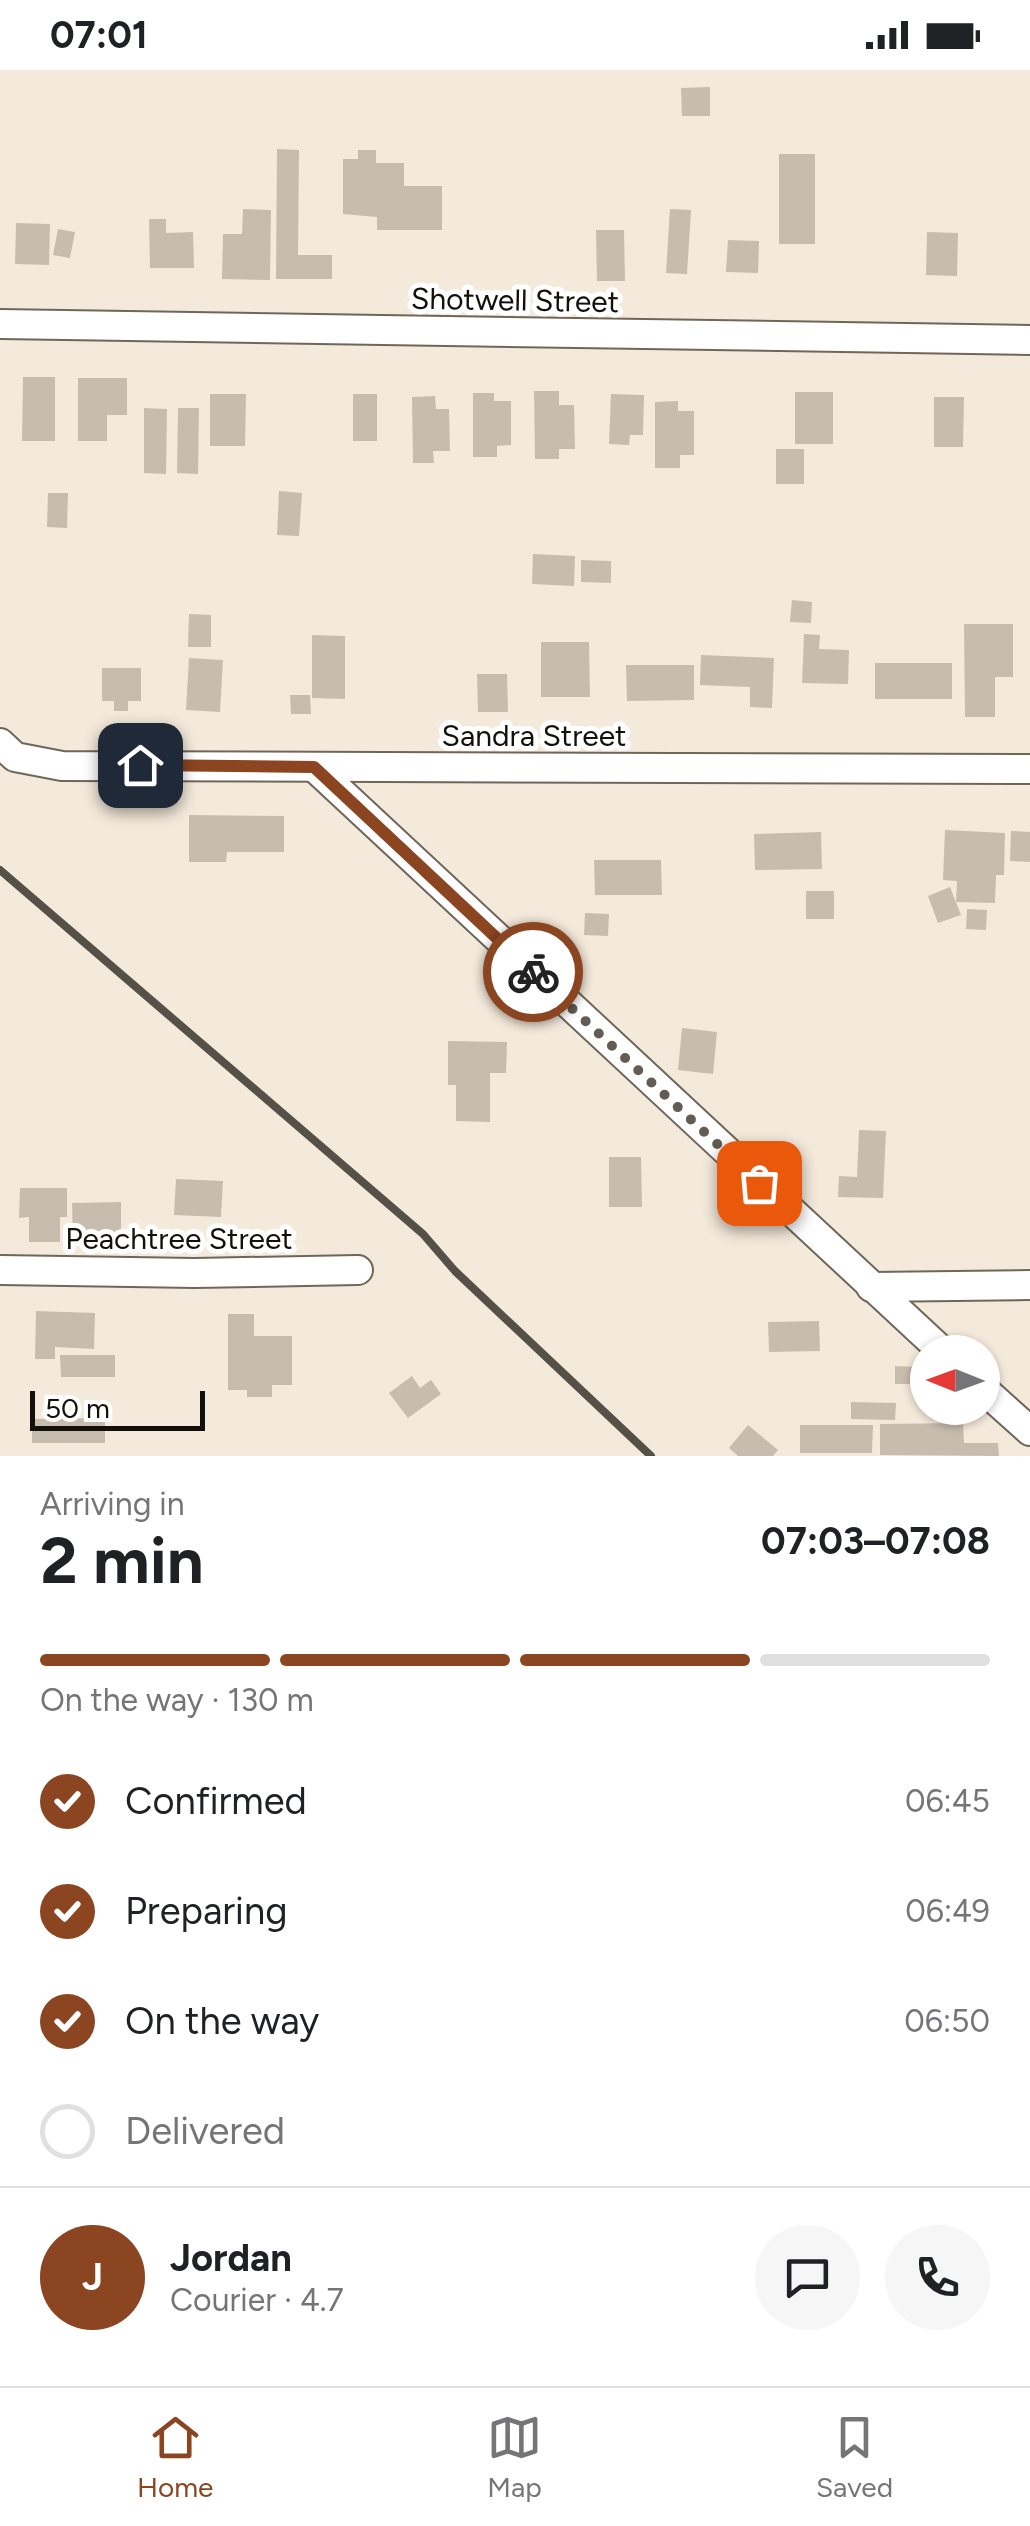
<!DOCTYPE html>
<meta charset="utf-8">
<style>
:root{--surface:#fff;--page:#f6f6f6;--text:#202124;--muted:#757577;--line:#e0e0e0;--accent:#8c4521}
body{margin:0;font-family:Figtree,sans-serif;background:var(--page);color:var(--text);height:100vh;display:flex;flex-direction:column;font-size:38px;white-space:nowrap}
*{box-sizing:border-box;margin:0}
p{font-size:32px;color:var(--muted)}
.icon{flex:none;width:55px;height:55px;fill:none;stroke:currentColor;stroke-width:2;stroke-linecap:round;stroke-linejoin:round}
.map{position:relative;height:1386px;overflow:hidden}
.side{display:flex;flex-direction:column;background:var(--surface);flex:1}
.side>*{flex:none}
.needle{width:65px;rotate:271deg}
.buttons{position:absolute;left:910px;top:1265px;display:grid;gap:20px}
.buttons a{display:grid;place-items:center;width:90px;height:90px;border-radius:50%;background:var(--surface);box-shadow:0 2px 8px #0004;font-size:50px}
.scale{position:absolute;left:30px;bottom:25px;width:175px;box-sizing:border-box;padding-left:10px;border:5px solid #13100b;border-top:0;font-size:28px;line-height:35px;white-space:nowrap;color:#13100b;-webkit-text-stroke:8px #fff;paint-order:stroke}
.pin{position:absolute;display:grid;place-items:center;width:85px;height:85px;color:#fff;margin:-42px;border-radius:20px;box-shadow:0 5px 15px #0006}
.courier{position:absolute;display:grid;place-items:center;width:100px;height:100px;margin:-50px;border:8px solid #8c4521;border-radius:50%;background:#fff;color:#222;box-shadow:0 2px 12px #0007}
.headline em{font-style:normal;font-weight:700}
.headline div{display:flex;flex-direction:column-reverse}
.headline{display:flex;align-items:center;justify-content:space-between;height:170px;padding:0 40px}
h1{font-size:65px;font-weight:700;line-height:75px}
.bar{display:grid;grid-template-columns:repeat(4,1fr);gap:15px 10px;align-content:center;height:120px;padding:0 40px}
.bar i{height:12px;border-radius:8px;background:var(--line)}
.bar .current{background:var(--accent)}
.bar p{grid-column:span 4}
.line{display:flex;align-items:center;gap:25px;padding:0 40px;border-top:2px solid var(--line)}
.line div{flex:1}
.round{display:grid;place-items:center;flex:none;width:105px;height:105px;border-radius:52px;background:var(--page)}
ol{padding:0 40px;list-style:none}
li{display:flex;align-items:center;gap:30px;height:110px}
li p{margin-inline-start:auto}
li .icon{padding:10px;border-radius:50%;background:var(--accent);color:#fff;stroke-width:4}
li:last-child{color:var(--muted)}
li i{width:55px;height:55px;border:5px solid var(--line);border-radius:50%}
.status{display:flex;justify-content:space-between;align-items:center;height:70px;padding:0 50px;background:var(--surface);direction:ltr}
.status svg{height:28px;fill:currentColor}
.menu{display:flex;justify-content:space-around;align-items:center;height:140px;border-top:2px solid var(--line);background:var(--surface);font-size:28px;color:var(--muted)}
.menu a{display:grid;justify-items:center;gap:5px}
.menu .current{color:var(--accent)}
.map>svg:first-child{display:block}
</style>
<div class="status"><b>07:01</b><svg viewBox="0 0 49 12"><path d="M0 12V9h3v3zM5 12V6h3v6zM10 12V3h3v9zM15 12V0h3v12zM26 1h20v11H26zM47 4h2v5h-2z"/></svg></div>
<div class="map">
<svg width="1030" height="1386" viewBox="0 0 1030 1386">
<rect width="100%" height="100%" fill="#f4eadb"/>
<g fill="#c7bdaf">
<path d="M710,17V46H682L681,18Z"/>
<path d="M277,79L299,80L298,185H332V209H276Z"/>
<path d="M358,80H376V93H404V116H442V160H377V147L343,144V89H358Z"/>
<rect x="779" y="84" width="36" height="90"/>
<path d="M243,139L271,140L270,210L222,209L223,164H242Z"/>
<path d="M670,139L691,140L687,204L666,203Z"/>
<path d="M149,149H166V163L193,162L194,198H150Z"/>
<path d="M16,153L50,154L49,195L15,194Z"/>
<path d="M58,159L75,162L70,188L53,185Z"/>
<path d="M596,160H624L625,211H597Z"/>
<path d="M927,162L958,163L957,206L926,205Z"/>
<path d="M728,170L759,171L758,203L726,202Z"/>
<path d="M23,307H55V371H22Z"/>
<path d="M78,308H127V345H107V371H78Z"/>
<path d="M534,321H559V335H574L575,379H559V389H535Z"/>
<rect x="795" y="322" width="38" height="52"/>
<path d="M473,323H494V331H511V375L497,376V387H473Z"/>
<path d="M210,324H246L245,376H210Z"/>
<rect x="353" y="324" width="24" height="47"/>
<path d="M611,324L644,325L643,365H630L629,375L609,374Z"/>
<path d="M435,326L436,339H449L450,381H433L434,393H413L412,327Z"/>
<path d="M934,327H964L963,377H934Z"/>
<path d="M678,331V341H694V385H680V398H655V332Z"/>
<path d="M144,338L167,339L166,404L144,403Z"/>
<path d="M178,338H199L198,404L177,403Z"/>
<rect x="776" y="379" width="28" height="35"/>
<path d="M279,421L302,423L299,466L277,465Z"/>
<path d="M48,423H68L67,458L47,457Z"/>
<path d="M533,484L575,486L574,516L532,514Z"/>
<path d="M581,490L611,491V513L581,512Z"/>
<path d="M792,530L812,532L811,553L790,552Z"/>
<path d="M189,544L211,545V577H188Z"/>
<path d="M964,554H1013V607H995V647H965Z"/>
<path d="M804,564L820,565L819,579L849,580L848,614L802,613Z"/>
<path d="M312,565L345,566V629L312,628Z"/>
<path d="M541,572H589L590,627H541Z"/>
<path d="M701,585L774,588L772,638L750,637V617L700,615Z"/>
<path d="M189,588L223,590L220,642L186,640Z"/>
<rect x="875" y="593" width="77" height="36"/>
<path d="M626,595H694V630L627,631Z"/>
<path d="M102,598H141V631H128V641H114V631H102Z"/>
<path d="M477,604H507L508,642H478Z"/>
<path d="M290,625H310L311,644H291Z"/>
<path d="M189,745L284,746V782H227L226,792H189Z"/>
<path d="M945,760L1005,763L1004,805H996L995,833L956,832L957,811L943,810Z"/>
<path d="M1011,761L1030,762V792L1010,791Z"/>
<path d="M821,762L822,799L755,800L754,764Z"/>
<path d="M594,790H661L662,825H595Z"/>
<path d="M950,817L961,845L938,853L928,826Z"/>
<rect x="806" y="821" width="28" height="28"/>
<path d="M967,839L987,840L986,860L966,859Z"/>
<path d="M585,843L609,844L608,866L584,865Z"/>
<path d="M682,958L717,962L713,1004L678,1000Z"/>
<path d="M448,971L507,972L506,1003H490V1052L456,1051V1015H448Z"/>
<path d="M859,1060L886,1061L883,1128L838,1127L839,1106L857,1107Z"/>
<path d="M609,1087H641L642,1137H609Z"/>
<path d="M176,1109L223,1111L221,1147L174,1145Z"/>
<path d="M20,1118H67V1147H60V1172H29V1147L19,1148Z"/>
<path d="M121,1132V1163L101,1164V1173H73L72,1133Z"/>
<path d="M36,1241L95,1243L94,1279L55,1277V1289H35Z"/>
<path d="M228,1244H254V1266H292V1315H272V1327H247V1320H228Z"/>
<path d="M819,1251L820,1281L769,1282L768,1252Z"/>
<path d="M60,1285H115V1307H61Z"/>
<path d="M895,1296L917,1297V1314H895Z"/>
<path d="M412,1306L420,1318L431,1310L441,1324L408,1348L389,1323Z"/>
<path d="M851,1332L896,1333L895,1350L851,1349Z"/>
<path d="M105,1348V1373H32V1349Z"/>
<path d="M963,1353L964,1373H998L999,1386L880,1385V1354Z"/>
<path d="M748,1355L778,1380L773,1386H738L729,1378Z"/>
<path d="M800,1355H873L872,1383H800Z"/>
</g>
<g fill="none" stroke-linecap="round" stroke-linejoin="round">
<g stroke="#6f6659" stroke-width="32">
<g id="minor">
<path d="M0,254L1030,270"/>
<path d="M0,673L15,687L62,696L1030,699"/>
<path d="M314,697L943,1282"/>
<path d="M0,1200L195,1203L358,1200"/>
<path d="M871,1217L1030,1215"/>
<path d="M982,1318L1030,1361"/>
</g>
</g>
<use href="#minor" stroke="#fff" stroke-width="28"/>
<path stroke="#555048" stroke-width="8" d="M0,800L423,1164L455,1201L651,1386"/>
</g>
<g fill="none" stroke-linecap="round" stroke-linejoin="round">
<path stroke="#625c54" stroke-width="10" stroke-dasharray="0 18" d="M533,902L759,1113"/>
<path stroke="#8c4521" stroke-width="12" d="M140,695L314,697L533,902"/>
</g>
<g text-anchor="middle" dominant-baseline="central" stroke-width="10" stroke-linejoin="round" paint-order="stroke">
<g font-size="30" fill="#13100b" stroke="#fff">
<text transform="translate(515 230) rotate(1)">Shotwell Street</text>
<text x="534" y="665">Sandra Street</text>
<text x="179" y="1168">Peachtree Street</text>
</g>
</g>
</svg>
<div class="buttons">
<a><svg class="needle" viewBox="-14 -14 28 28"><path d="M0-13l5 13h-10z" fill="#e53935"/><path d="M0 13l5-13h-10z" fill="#757577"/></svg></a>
</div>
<div class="scale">50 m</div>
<div class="pin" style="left:759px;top:1113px;background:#ea580c"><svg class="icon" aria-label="bag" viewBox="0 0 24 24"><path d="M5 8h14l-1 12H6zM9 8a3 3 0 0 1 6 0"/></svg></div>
<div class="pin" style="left:140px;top:695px;background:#1f2937"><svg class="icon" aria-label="home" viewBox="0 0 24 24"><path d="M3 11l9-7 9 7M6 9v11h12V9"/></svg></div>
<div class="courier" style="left:533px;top:902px"><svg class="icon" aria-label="bike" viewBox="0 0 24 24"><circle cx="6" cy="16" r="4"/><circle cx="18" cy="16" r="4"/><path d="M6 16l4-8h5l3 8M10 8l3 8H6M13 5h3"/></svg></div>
</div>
<section class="side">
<div class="headline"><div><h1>2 min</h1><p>Arriving in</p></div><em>07:03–07:08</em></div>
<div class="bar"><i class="current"></i><i class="current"></i><i class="current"></i><i></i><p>On the way · 130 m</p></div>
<ol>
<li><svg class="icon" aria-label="check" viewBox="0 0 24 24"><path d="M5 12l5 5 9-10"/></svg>Confirmed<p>06:45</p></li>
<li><svg class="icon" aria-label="check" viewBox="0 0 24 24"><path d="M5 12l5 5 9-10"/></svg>Preparing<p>06:49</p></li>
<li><svg class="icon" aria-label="check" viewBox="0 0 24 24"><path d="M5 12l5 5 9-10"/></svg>On the way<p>06:50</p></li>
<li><i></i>Delivered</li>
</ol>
<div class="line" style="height:180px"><b class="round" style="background:var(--accent);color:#fff">J</b><div><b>Jordan</b><p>Courier · 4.7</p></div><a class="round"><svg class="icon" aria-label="chat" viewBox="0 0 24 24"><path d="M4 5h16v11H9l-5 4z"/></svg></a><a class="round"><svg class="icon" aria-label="phone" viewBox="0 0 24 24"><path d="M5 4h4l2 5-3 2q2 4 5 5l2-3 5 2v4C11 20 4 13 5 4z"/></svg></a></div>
</section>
<nav class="menu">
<a class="current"><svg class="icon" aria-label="home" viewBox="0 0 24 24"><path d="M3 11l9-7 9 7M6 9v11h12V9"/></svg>Home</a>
<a><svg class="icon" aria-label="map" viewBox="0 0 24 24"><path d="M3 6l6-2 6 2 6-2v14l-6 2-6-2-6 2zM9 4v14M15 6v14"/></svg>Map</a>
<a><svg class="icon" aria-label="saved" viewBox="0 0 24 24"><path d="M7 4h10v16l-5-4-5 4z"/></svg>Saved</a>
</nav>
